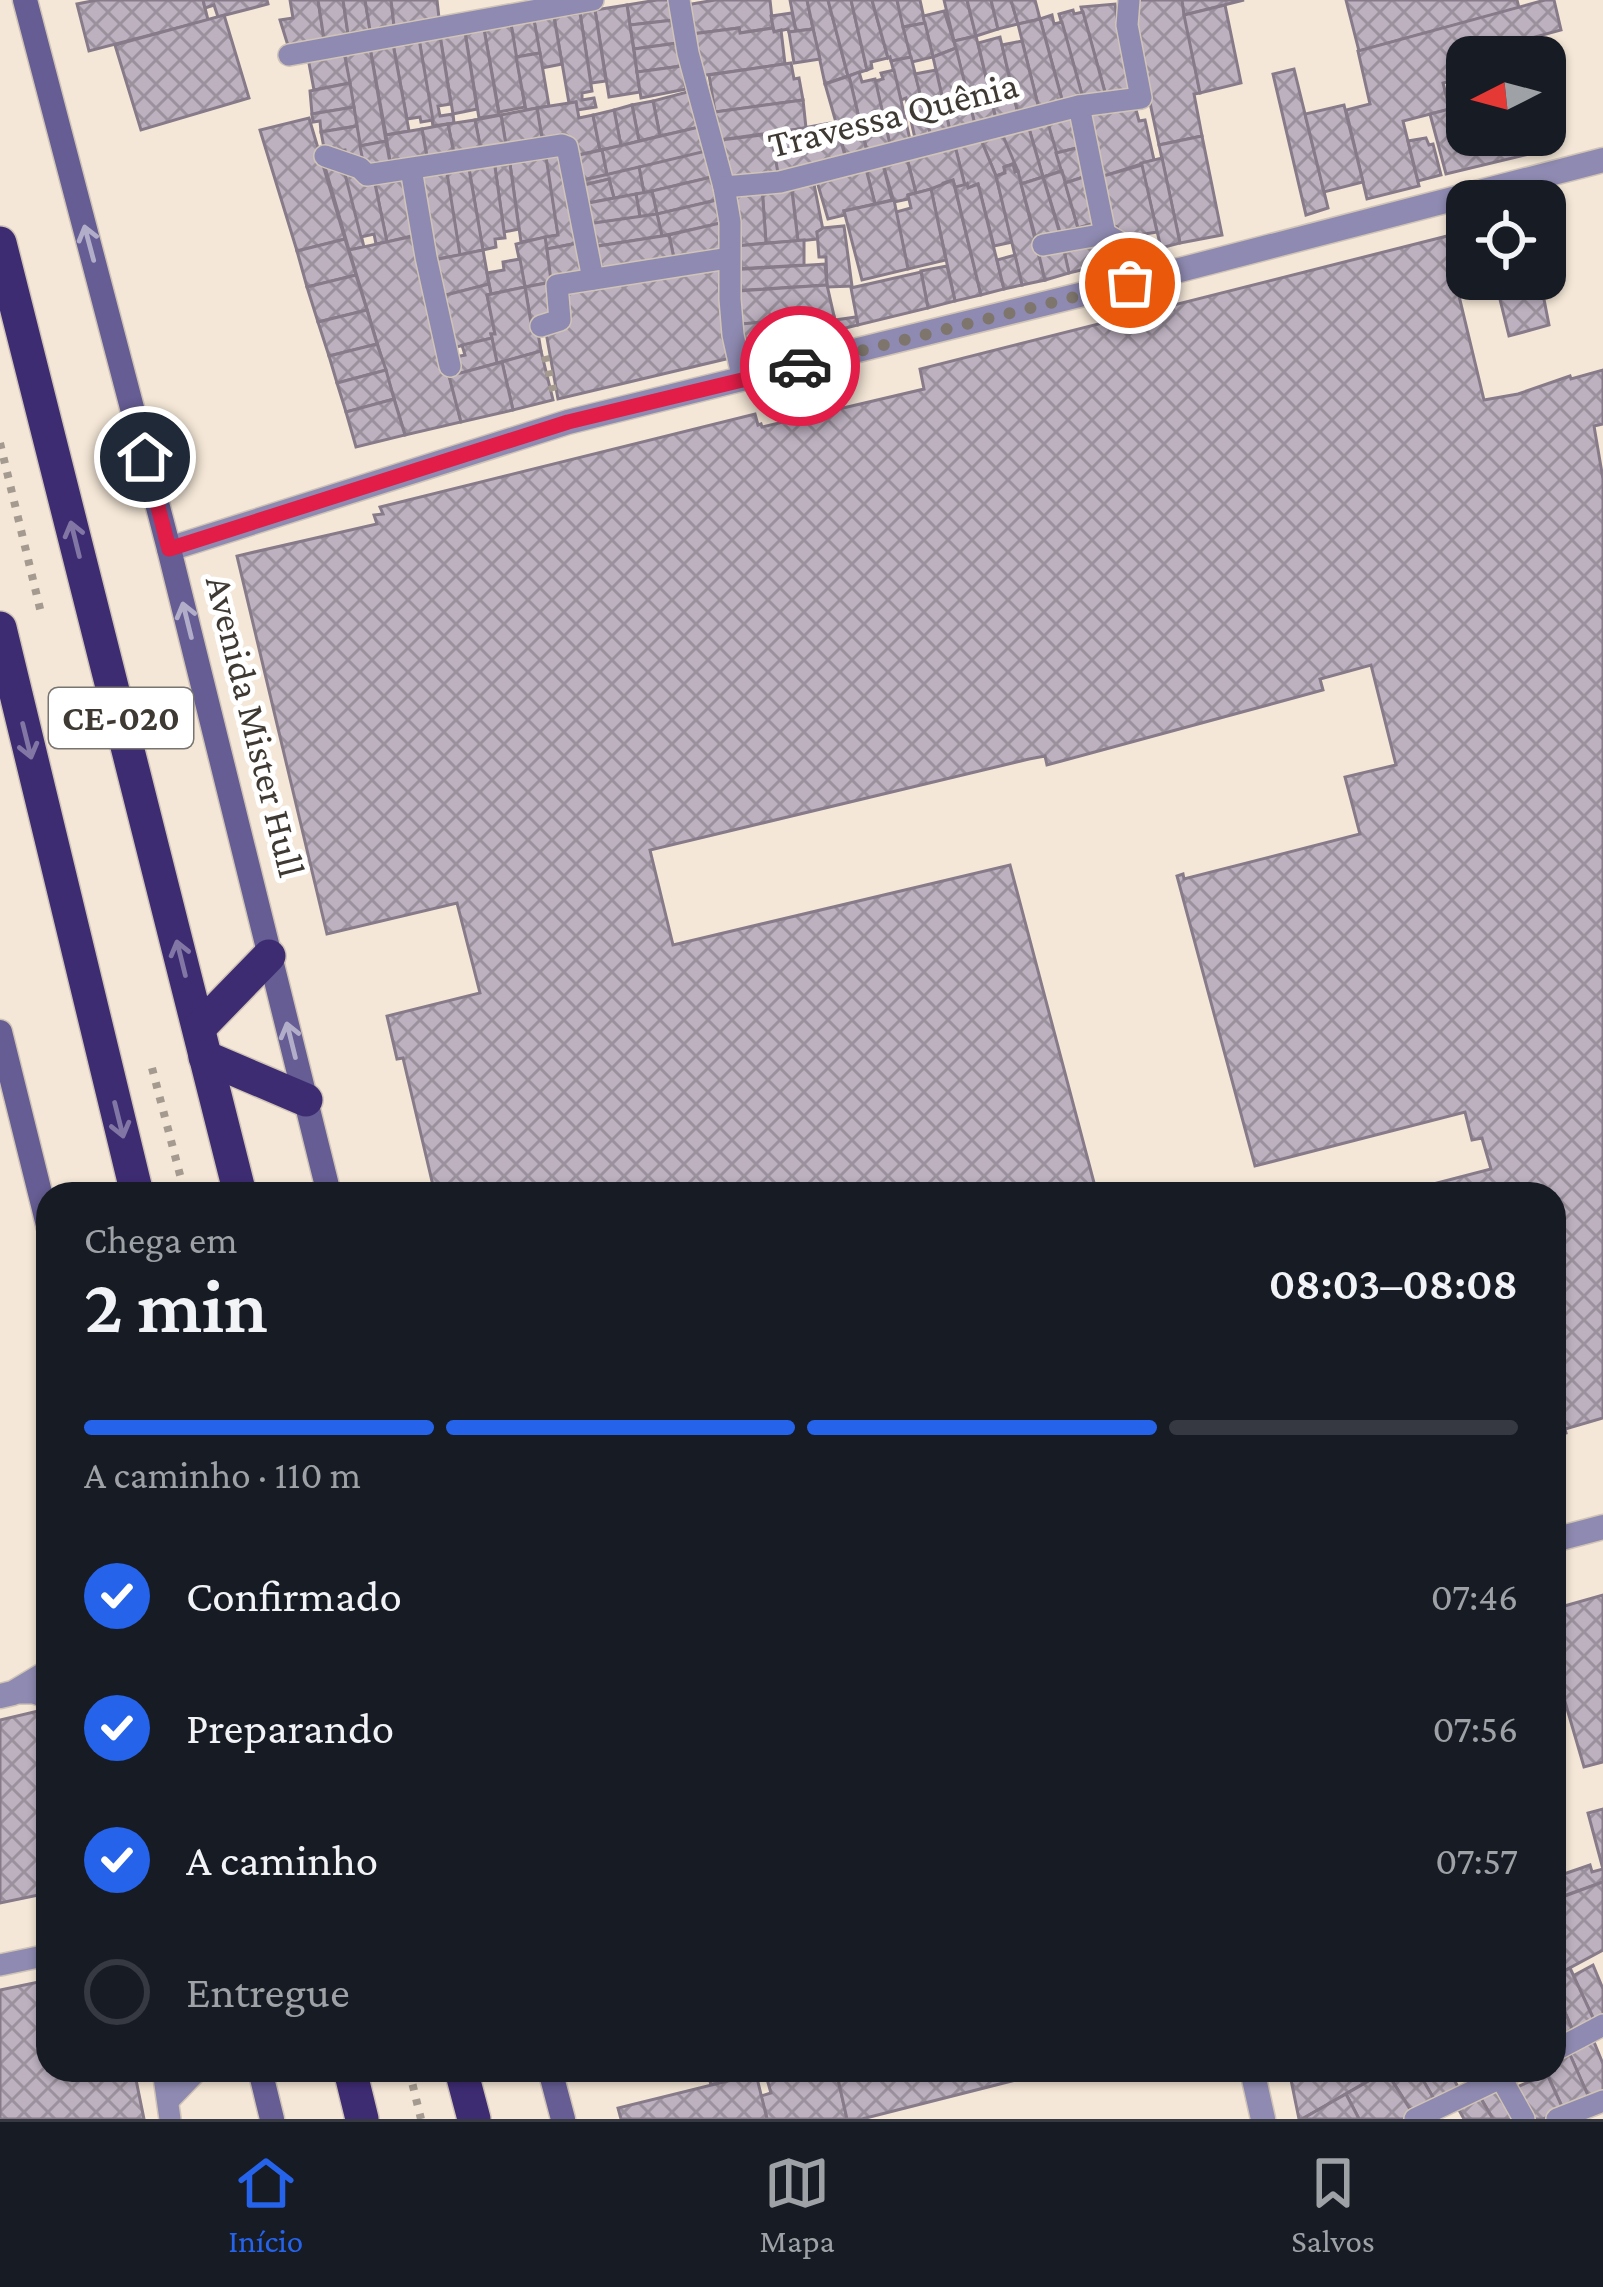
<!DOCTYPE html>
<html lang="pt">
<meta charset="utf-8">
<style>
:root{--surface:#171b24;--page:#20242c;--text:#f1f3f6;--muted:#9ea1a6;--line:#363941;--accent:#2563eb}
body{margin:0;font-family:"Crimson Pro",serif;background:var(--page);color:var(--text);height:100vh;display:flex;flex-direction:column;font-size:45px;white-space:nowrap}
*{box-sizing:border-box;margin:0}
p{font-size:39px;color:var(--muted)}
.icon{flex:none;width:66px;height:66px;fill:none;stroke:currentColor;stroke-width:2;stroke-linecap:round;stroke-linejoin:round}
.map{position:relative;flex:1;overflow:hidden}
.details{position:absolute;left:36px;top:1182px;width:1530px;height:900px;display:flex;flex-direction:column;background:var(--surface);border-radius:36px;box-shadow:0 3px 9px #0004}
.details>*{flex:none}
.needle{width:78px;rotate:264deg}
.buttons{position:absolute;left:1446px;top:36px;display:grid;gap:24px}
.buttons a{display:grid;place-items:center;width:120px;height:120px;border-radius:24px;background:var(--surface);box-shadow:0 3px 9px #0004;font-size:60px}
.pin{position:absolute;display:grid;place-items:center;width:102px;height:102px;color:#fff;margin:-51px;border:6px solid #fff;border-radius:50%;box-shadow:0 3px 12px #0007}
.courier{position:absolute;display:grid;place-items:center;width:120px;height:120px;margin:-60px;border:9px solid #e11d48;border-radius:50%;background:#fff;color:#222;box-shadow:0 3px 15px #0007}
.summary em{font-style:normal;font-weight:600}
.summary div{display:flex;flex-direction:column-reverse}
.summary{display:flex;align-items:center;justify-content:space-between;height:204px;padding:0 48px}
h1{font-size:78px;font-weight:600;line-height:90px}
.bar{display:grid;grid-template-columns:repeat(4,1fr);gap:18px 12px;align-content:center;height:144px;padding:0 48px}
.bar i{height:15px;border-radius:9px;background:var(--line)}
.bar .current{background:var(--accent)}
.bar p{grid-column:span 4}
ol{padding:0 48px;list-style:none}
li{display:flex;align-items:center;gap:36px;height:132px}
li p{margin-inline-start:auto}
li .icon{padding:12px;border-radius:50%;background:var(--accent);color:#fff;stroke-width:4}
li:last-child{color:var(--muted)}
li i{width:66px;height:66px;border:6px solid var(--line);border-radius:50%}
.tab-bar{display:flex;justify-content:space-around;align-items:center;height:168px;border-top:3px solid var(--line);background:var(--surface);font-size:33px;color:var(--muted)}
.tab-bar a{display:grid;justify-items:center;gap:6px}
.tab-bar .current{color:var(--accent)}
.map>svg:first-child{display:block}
</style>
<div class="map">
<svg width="1603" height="2119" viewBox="0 0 1603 2119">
<defs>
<pattern id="building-cross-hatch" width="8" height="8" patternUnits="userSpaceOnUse" patternTransform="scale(3)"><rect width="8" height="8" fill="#bdb1c0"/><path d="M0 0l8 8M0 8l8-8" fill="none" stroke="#9b919d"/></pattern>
</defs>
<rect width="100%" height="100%" fill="#f4e7d7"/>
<g fill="url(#building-cross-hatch)" stroke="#877b8a" stroke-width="3">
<path d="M97,0H203L208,20L89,51L77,4Z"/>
<path d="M203,0H267L268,4L218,17L214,5L205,8Z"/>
<path d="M290,0H318L325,45L290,52L280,20L293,18Z"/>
<path d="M318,0H343L348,34L324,39Z"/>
<path d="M343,0H365L370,30L348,34Z"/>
<path d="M365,0H391L394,26L370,30Z"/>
<path d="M391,0H437L439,18L394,26Z"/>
<path d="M657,0H670L674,20L630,25L627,5Z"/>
<path d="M715,0H770L773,28L740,33L739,28L692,34L686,5Z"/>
<path d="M790,0H807L813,29L796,31Z"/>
<path d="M807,0H828L848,76L825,84Z"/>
<path d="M828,0H851L867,70L848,76Z"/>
<path d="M851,0H872L888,58L871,62L872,68L867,70Z"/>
<path d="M872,0H897L911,57L891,61L890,57L888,58Z"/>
<path d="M897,0H920L925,23L903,27Z"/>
<path d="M944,0H967L976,36L954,41Z"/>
<path d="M967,0H991L998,29L976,36Z"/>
<path d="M991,0H1011L1018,24L998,29Z"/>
<path d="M1011,0H1035L1040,19L1018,24Z"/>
<path d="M1136,0H1182L1200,93L1194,94L1202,136L1159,145L1132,18Z"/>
<path d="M1182,0H1244L1184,15Z"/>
<path d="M1346,0H1517L1519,8L1359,51Z"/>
<path d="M1545,0H1554L1561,30L1480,52L1479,45L1451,52L1458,79L1443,83L1450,109L1403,121L1419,186L1367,199L1346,110L1370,104L1358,51Z"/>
<path d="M1115,4L1119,32L1138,88L1106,96L1081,7Z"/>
<path d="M627,5L640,92L609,97L595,10Z"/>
<path d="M1225,5L1241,83L1200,93L1184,15Z"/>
<path d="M595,10L606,81L591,83L580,13Z"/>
<path d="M1073,10L1074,14L1083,12L1106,96L1084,102L1059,14Z"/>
<path d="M944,11L956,48L933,57L923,16Z"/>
<path d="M580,13L592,91L582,93V100L594,98L596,107L577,110L576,102L569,103L554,17Z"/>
<path d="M792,13L796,31L789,32L788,29L774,32L771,16Z"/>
<path d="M224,15L249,98L141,130L115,45Z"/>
<path d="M1052,15L1054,24L1062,22L1084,102L1064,107L1040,19Z"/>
<path d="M554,17L562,64L542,68L534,20Z"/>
<path d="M1040,19L1064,107L1040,113L1018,24Z"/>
<path d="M534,20L540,53L516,57L511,24Z"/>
<path d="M674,20L678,43L634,49L630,25Z"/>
<path d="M925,23L933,57L912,62L903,27Z"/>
<path d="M511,24L525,107L499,112L484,29Z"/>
<path d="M739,28L740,33L773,28L774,32L781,30L785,64L699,76L692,34Z"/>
<path d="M484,29L499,115L479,118L465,32Z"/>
<path d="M813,29L820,59L794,63L789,32Z"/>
<path d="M465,32L477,109L453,114L440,36Z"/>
<path d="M440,36L451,104L438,106L440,116L453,114L454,123L433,126L419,39Z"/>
<path d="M976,36L997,123L976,129L954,41Z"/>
<path d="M1000,37L1019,118L997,123L978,43Z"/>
<path d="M419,39L433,120L421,122L420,117L407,119L393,44Z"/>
<path d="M1022,41L1040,113L1019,118L1002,45Z"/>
<path d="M678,43L682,66L637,72L634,49Z"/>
<path d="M393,44L409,131L386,135L370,48Z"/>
<path d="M370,48L386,141L360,146L344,52Z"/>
<path d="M956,48L976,129L951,136L933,57Z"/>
<path d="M344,52L350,83L314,90L308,58Z"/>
<path d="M540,53L549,106L526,110L516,57Z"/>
<path d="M911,57L932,140L916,143L906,98L901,100L891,61Z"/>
<path d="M791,63L794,79L799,78L803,100L715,112L709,75Z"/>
<path d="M682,66L686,89L641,98L637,72Z"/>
<path d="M1294,69L1328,208L1306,215L1273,74Z"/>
<path d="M894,70L911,144L891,149L875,81L883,79L881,73Z"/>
<path d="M936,70L951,135L932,140L915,74Z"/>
<path d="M859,72L862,82L875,79L891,149L868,156L849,76Z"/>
<path d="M849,76L868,156L847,161L825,84Z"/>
<path d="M350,83L354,107L312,114L310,91Z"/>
<path d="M1467,83V135H1545V111L1554,148L1446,174L1430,114L1450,109L1445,90Z"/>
<path d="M691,91L705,126L660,136L653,101Z"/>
<path d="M803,100L806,128L719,140L715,112Z"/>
<path d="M653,101L660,136L639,141L632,105Z"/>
<path d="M576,102L579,118L593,115L600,150L574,156L543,144L537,108Z"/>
<path d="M632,105L639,141L621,146L614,110Z"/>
<path d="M1344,105L1363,182L1324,192L1305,114Z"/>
<path d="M1135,106L1139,121L1145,120L1154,160L1101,177L1086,116Z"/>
<path d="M354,107L357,126L321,132L320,121L313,122L312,114Z"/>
<path d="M537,108L543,144L507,151L501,115Z"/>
<path d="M614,110L621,146L600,150L593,115Z"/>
<path d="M1072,110L1081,147L1056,153L1046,117Z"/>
<path d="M501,115L507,151L482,155L475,120Z"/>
<path d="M309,118L345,239L297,251L260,130Z"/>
<path d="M475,120L482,155L455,159L448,124Z"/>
<path d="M1047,120L1062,171L1043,177L1028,125Z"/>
<path d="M836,122L848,167L778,178L771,134Z"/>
<path d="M448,124L455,159L428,163L422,129Z"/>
<path d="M1028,125L1043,177L1021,184L1000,129Z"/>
<path d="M357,126L363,160L347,163L345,150L325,153L321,132Z"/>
<path d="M699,127L705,152L607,175L602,150Z"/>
<path d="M422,129L428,163L391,168L386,135Z"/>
<path d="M1000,129L1018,171L1015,172L1013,164L1004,167L1005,173L996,176L979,135Z"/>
<path d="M771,134L778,173L728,178L721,140Z"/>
<path d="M979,135L996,176L1012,242L994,246L978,184L968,188L967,184L965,186L954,142Z"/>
<path d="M1202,136L1222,235L1180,243L1159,145Z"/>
<path d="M1426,138L1429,145L1433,144L1441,175L1418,181L1408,141Z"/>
<path d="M386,141L391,168L365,172L360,146Z"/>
<path d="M954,142L965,186L955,187L953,180L943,183V186L916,193L906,155Z"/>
<path d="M1081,147L1090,175L1065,183L1056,153Z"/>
<path d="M602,150L607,175L579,181L574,156Z"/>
<path d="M710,150L716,176L644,193L639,167Z"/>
<path d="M546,152L558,235L521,242L509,157Z"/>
<path d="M563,155L583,242L547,249L545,237L558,235L546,157Z"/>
<path d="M906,155L916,193L908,195V199L894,202L882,161Z"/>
<path d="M509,157L519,229L504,232L494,160Z"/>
<path d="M1162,158L1180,243L1161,248L1141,163Z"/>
<path d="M494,160L505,238L495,239L496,247L483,250L468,163Z"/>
<path d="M882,161L892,200L875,204L865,165Z"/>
<path d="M468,163L483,250L460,255L445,167Z"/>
<path d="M1013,164L1015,172L1018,171L1045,280L1022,285L996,176L1005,173L1004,167Z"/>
<path d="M344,165L364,247L349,250L325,167Z"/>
<path d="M865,165L875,204L844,211L845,215L828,219L815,175Z"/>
<path d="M1142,165L1157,232L1120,238L1117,227L1106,223L1096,178Z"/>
<path d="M639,167L644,193L614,198L609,179L580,186L579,181Z"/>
<path d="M1062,171L1078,228L1060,232L1043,177Z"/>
<path d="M410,173L420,234L387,242L374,179Z"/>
<path d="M447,173L460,255L432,260L417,177Z"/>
<path d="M345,174L374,179L387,242L376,244L374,234L361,237Z"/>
<path d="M1090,175L1101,221L1078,228L1065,183Z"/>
<path d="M716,176L721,199L657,214L652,191Z"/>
<path d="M1043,177L1060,234L1036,239L1021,184Z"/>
<path d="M609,179L614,198L583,204L580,186Z"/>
<path d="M813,179L823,230L817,232L818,239L798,241L791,183Z"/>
<path d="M953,180L981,295L955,301L931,189Z"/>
<path d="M791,183L798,241L766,243L762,187Z"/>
<path d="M967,184L968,188L978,184L1004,289L981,295L955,187Z"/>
<path d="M762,187L766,243L736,246L732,190Z"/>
<path d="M931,189L946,260L908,269L896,212L911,208L908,195Z"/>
<path d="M652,191L657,214L640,217L636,194Z"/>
<path d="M636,194L640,217L587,224L583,204Z"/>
<path d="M721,199L726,222L662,236L657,214Z"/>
<path d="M894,200L908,269L862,280L844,211Z"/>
<path d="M657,214L662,236L592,247L587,224Z"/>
<path d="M720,223L725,252L675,263L669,235Z"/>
<path d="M844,226L852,286L827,287L826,257H819L817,232L823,228Z"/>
<path d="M1467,231V272L1454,275L1484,400L1518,394L1570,376L1571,379L1603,370V424L1594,426L1603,479V1418L1565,1429L1566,1433L1554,1437V1194H1395L1491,1169L1482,1138L1472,1140L1465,1112L1255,1166L1177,876L1183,874L1184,879L1360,834L1345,777L1396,765L1371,665L1320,679L1323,690L1047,765L1045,756L1029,759L650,850L673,945L1010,865L1097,1194H435L403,1058L397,1059L387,1016L480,993L457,903L327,934L237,556L377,524L374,515L383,514L380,507L755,414L758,425L761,424L762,427L924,389L920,369Z"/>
<path d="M669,235L675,263L596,273L592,247Z"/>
<path d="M414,236L461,422L405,435L349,250Z"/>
<path d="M545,237L552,282L525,287L516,244Z"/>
<path d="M345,239L356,275L307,287L297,251Z"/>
<path d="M804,240V265L736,269V246Z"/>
<path d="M583,242L590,273L551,281L547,249Z"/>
<path d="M1104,243L1118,248L1123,260L1069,273L1064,252Z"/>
<path d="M1063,246L1069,273L1045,280L1038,251Z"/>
<path d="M483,250L489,284L438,297L429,261Z"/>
<path d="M1015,255L1022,285L1004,289L997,260Z"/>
<path d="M520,259L525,287L491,294L487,273L504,270L503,262Z"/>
<path d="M825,264L827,285L731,291L730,270Z"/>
<path d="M947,266L955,301L928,308L921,271Z"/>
<path d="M719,268L730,358L558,399L545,327L559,290Z"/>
<path d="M921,272L928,308L858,325L851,288Z"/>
<path d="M356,275L367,310L318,322L307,287Z"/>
<path d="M1495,279H1540L1549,325L1509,336Z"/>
<path d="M552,282L558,317L531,323L525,287Z"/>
<path d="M489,284L491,294L487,295L495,334H491L492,338L449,349L438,297Z"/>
<path d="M827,285L834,316L741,324L738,291Z"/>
<path d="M525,287L531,323L536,321L541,351L497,363L491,334H495L487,295Z"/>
<path d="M367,310L377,344L329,356L318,322Z"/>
<path d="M834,316L835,320L856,317L858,325L745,353L741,324Z"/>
<path d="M492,338L497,363L455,375L451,358L465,355L462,345Z"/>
<path d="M377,344L386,370L337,383L329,356Z"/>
<path d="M541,351L553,400L513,410L502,362Z"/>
<path d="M502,362L513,410L461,422L449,376Z"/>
<path d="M386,370L394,399L346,412L337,383Z"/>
<path d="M394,399L405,435L356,447L346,412Z"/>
<path d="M1603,1595V1762L1584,1767L1554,1664V1609Z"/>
<path d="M38,1711L48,1760V1893L0,1903V1720Z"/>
<path d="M1603,1809V1869L1588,1813Z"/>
<path d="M1590,1865L1592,1872L1603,1869V1882L1558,1898L1556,1893L1562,1891L1558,1876Z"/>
<path d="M1603,1882V1950L1562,1972L1554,1947V1900Z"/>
<path d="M1593,1965L1603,1989V2018L1595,2022L1573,1976Z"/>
<path d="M1570,1968L1595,2022L1574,2033L1554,1987V1977Z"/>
<path d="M48,1980V2070H134L144,2119H0V1990Z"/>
<path d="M1554,1987L1574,2033L1554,2039Z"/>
<path d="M1592,2037L1603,2064V2095L1590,2100L1567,2048Z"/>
<path d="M1567,2048L1590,2100L1564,2111L1545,2070H1554V2053Z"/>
<path d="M707,2070H756L757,2074L711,2085Z"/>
<path d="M774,2070H836L847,2119H767L761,2096L771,2093L765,2072Z"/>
<path d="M836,2070H1055L862,2119H847Z"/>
<path d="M1289,2070H1387L1302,2119H1299Z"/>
<path d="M1417,2070H1449L1460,2091L1437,2104Z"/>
<path d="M1417,2070L1437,2104L1414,2115L1386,2071Z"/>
<path d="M1386,2071L1413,2114L1403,2119H1359L1346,2094Z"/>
<path d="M756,2074L767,2119H621L618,2108Z"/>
<path d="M1547,2074L1564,2111L1543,2119H1533L1517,2087Z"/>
<path d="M1496,2083L1517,2119H1493L1477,2092Z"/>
<path d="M1477,2092L1493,2119H1464L1455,2103Z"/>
<path d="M1346,2094L1359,2119H1302Z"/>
</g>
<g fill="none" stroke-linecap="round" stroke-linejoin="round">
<g stroke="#d0c4b6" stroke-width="24">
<g id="service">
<path d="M679,0L688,53L724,187L730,222V299L733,335L743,380"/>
<path d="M289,55L593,0"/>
<path d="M1079,106L1105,234"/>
<path d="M325,156L360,168L367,175L562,145L567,147L593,279"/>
<path d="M411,169L426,257L450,366"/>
<path d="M724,187L780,182L1079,106L1141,98L1127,25L1129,0"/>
<path d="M1043,245L1105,234L1172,272"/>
<path d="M541,326L560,320L557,285L729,258"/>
<path d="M13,1693H34L48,1698"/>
<path d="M0,1965L48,1955"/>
<path d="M1554,2051L1603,2025"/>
<path d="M163,2070L170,2119"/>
<path d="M1501,2078L1524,2119"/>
<path d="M169,2100L198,2070"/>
<path d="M1415,2119L1517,2070"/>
<path d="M1557,2119L1603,2101"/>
</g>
</g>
<g stroke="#d0c4b6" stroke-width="27">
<g id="minor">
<path d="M169,549L568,422L1172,272L1603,160"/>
<path d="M1554,1540L1603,1527"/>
<path d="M1252,2070L1263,2119"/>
</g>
</g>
<g stroke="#d0c4b6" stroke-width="27">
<path id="tertiary" d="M0,1696L13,1693L48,1672"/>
</g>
<g stroke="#d0c4b6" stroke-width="27">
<g id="secondary">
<path d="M25,0L169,549L329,1194"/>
<path d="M0,1032L48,1225"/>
<path d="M260,2070L272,2119"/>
<path d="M550,2070L563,2119"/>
</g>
</g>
<g stroke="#d0c4b6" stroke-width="36">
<g id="trunk">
<path d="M0,243L240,1194"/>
<path d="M0,628L137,1194"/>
<path d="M199,1028L269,956"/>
<path d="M205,1057L306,1100"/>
<path d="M350,2070L362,2119"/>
<path d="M461,2070L474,2119"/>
</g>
</g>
<g stroke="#a49a8f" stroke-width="8" stroke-dasharray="6 9" stroke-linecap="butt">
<path d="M545,356L554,394"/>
<path d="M0,443L42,617"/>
<path d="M152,1068L185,1194"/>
<path d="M409,2070L421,2119"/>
</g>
<use href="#service" stroke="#8f8ab1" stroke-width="21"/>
<use href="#minor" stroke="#8f8ab1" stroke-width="24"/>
<use href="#tertiary" stroke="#8f8ab1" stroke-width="24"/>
<use href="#secondary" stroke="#655d93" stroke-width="24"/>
<use href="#trunk" stroke="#3e2c73" stroke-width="33"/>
</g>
<defs><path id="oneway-shaft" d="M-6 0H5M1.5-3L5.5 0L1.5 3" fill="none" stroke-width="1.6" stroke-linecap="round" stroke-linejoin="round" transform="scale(3)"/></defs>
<g stroke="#b2aec9">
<use href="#oneway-shaft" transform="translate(89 243) rotate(-105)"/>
<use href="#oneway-shaft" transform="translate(187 620) rotate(-104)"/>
<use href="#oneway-shaft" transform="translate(291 1040) rotate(-104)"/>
</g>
<g stroke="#8276a4">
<use href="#oneway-shaft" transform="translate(75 539) rotate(-104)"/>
<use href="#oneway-shaft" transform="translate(27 741) rotate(76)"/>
<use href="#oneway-shaft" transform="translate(181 958) rotate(-104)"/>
<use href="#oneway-shaft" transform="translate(119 1120) rotate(76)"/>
</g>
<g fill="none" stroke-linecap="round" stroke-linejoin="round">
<path stroke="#7e766c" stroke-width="12" stroke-dasharray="0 21.6" d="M800,366L1130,283"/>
<path stroke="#e11d48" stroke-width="15" d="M145,457L169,549L568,422L800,366"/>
</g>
<g text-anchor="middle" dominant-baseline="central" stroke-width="10" stroke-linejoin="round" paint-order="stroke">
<rect fill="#fff" stroke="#787470" stroke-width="3" x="49" y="688" width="144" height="60" rx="9"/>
<g font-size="36" font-weight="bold" fill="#3e3933">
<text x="121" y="718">CE-020</text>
</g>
<g font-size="39" fill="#3e3933" stroke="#fff">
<text transform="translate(893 114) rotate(-14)">Travessa Quênia</text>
<text transform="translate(256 726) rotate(76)">Avenida Mister Hull</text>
</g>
</g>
</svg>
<div class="buttons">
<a><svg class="needle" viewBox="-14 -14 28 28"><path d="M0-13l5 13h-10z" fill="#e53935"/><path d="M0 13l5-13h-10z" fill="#9ea1a6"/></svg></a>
<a><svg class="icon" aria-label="locate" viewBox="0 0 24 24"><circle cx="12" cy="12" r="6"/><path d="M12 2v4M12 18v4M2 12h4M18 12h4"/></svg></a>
</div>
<div class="pin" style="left:1130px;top:283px;background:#ea580c"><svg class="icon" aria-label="bag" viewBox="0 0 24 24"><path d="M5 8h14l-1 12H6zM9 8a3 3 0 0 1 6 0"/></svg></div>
<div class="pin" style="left:145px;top:457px;background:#1f2937"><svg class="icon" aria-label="home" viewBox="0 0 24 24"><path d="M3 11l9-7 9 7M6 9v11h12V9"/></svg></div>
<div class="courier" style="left:800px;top:366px"><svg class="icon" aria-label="car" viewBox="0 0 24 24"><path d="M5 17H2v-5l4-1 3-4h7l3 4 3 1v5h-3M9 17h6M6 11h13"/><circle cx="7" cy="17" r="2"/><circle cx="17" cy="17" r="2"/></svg></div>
<section class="details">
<div class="summary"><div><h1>2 min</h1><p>Chega em</p></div><em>08:03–08:08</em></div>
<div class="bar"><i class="current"></i><i class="current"></i><i class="current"></i><i></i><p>A caminho · 110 m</p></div>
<ol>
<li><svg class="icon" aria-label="check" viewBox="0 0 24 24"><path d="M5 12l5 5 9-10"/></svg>Confirmado<p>07:46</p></li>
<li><svg class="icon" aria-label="check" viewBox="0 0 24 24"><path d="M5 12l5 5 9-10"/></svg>Preparando<p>07:56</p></li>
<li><svg class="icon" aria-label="check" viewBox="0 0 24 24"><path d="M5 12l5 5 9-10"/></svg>A caminho<p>07:57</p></li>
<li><i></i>Entregue</li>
</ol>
</section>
</div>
<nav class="tab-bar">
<a class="current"><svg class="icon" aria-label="home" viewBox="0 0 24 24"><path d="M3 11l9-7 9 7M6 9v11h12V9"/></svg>Início</a>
<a><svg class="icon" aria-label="map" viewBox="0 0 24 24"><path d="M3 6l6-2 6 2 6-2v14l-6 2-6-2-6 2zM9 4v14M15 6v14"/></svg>Mapa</a>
<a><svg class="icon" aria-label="saved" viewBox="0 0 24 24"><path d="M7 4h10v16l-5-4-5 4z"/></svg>Salvos</a>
</nav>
